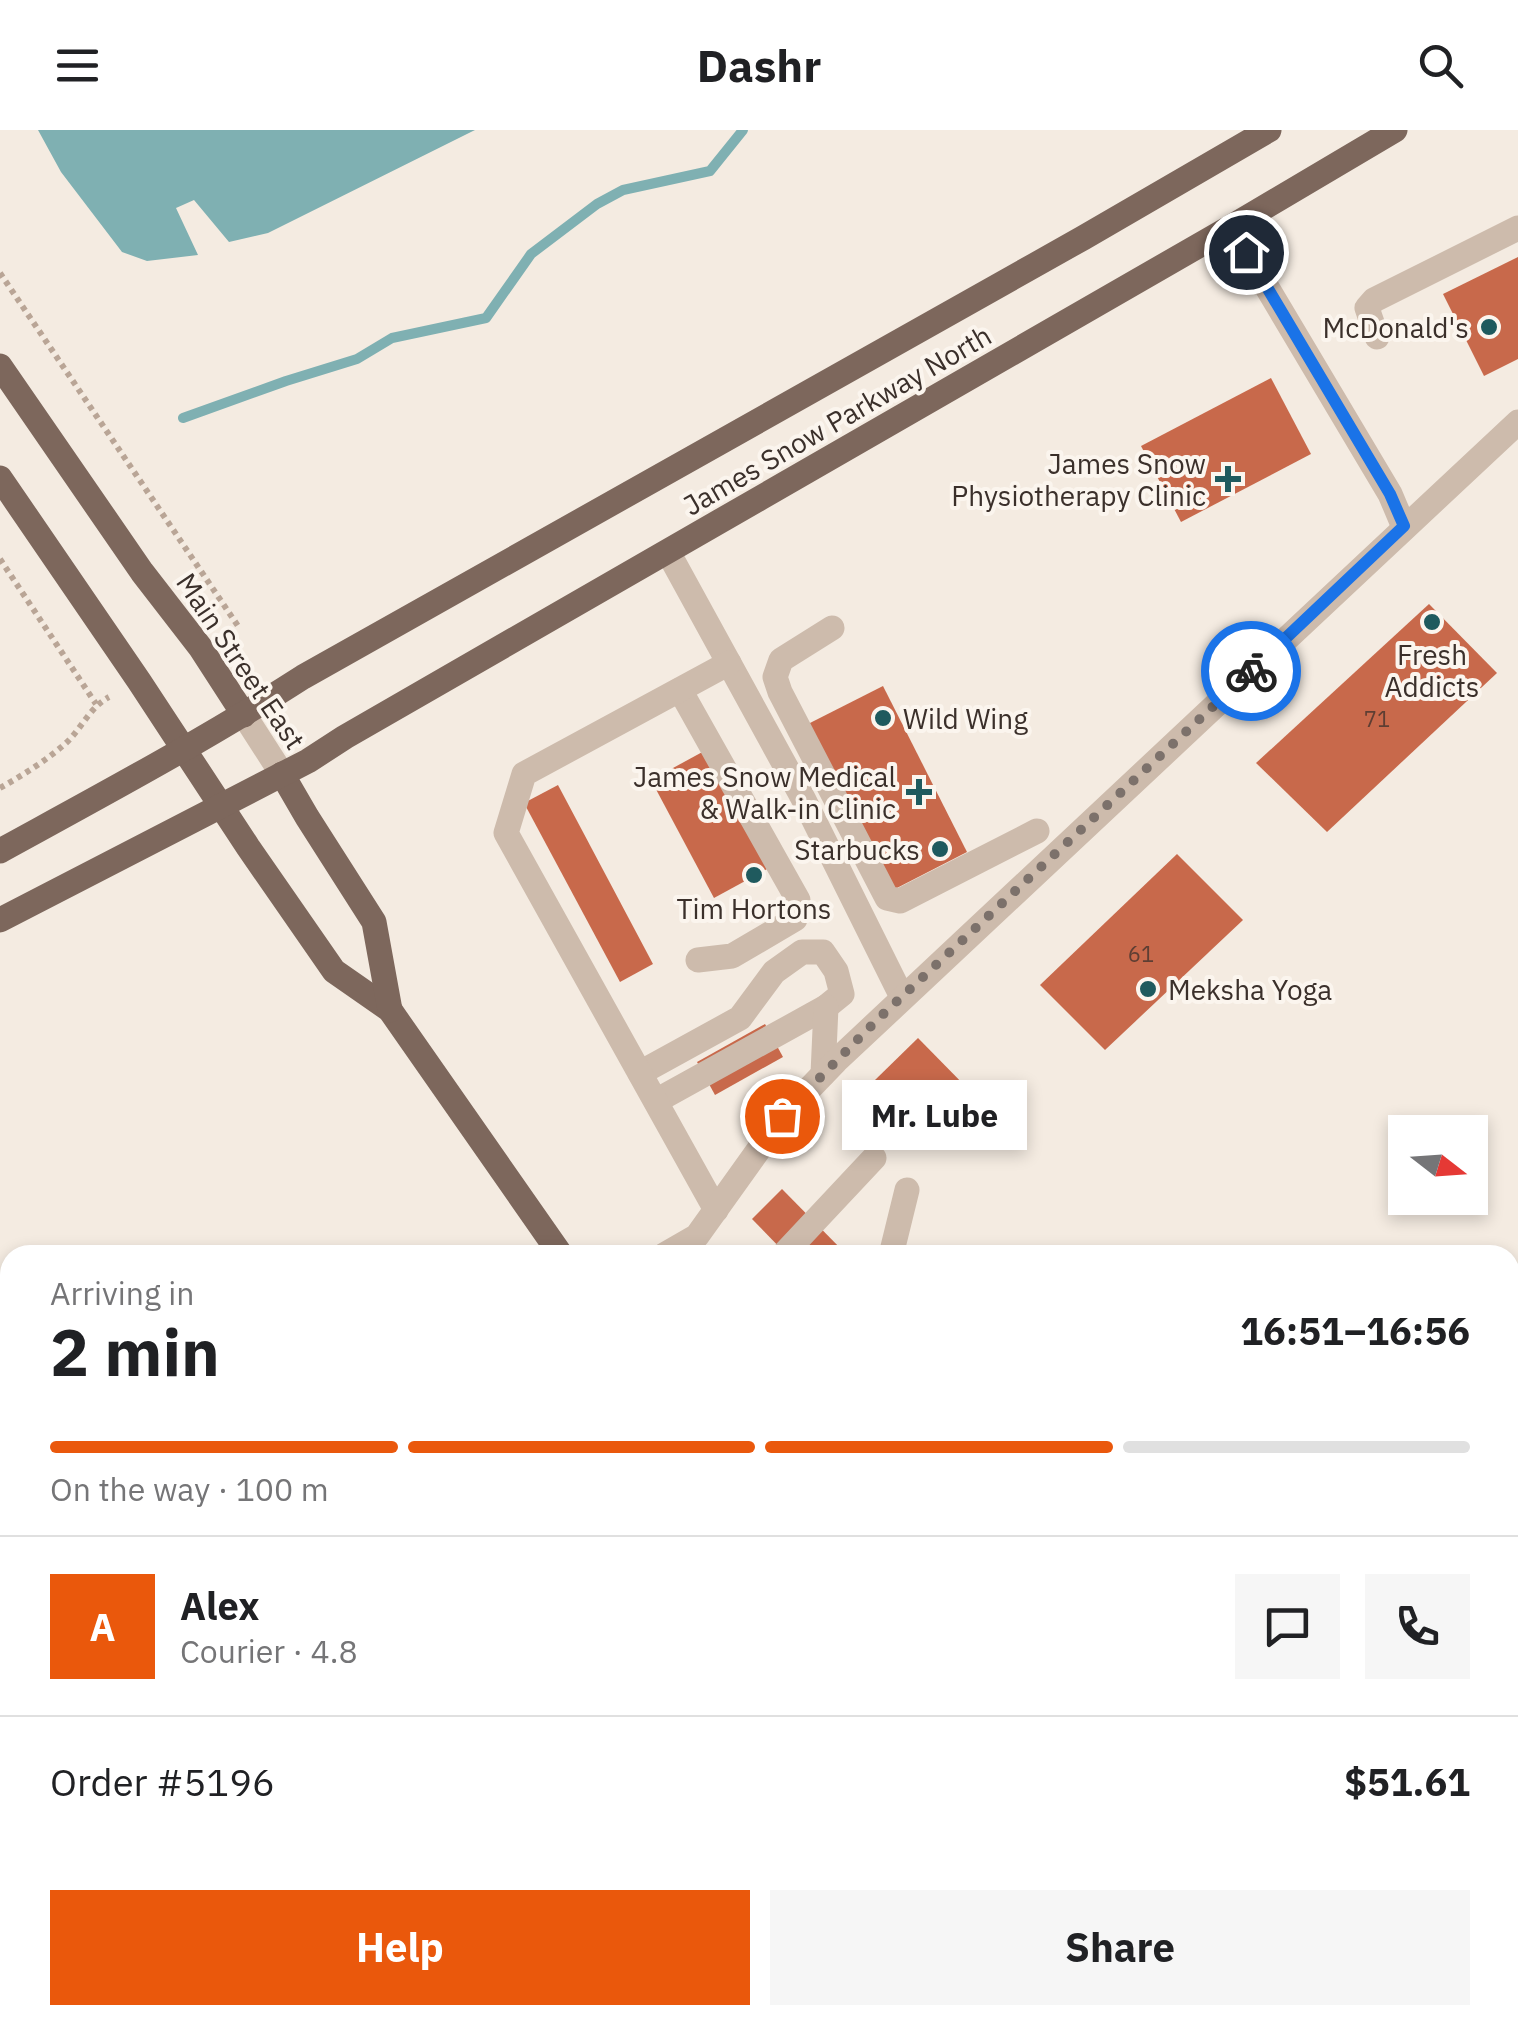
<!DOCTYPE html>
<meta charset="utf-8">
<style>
:root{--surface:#fff;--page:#f6f6f6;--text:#202124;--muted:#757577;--line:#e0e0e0;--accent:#ea580c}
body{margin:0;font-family:"IBM Plex Sans",sans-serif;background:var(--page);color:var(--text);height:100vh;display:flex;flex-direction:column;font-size:38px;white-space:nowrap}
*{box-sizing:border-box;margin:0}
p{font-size:32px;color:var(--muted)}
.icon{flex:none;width:55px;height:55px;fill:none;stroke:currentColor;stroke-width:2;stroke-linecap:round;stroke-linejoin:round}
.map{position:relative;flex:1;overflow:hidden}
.side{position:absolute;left:0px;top:1115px;width:1520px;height:780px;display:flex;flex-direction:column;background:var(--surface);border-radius:30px 30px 0 0;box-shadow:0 5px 15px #0003}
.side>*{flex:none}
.needle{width:65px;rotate:107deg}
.controls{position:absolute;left:1388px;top:985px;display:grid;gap:20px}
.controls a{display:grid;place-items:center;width:100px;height:100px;border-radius:0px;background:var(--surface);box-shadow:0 5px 15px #0003;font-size:50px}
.pin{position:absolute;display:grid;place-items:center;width:85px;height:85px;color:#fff;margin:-42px;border:5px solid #fff;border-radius:50%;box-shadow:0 2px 10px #0007}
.courier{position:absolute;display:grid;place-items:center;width:100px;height:100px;margin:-50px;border:8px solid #1a73e8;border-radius:50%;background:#fff;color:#222;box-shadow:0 2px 12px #0007}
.bubble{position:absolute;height:70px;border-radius:0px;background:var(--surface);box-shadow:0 5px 15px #0003;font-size:32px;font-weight:800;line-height:70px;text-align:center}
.headline em{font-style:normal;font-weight:800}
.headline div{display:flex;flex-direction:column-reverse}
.headline{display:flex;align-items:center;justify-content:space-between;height:170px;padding:0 50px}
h1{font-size:65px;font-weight:800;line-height:75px}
.bar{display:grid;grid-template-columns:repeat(4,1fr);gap:15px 10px;align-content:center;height:120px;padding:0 50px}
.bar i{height:12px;border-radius:8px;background:var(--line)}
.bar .selected{background:var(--accent)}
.bar p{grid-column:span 4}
.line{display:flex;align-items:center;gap:25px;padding:0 50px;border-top:2px solid var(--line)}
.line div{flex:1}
.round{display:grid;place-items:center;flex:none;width:105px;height:105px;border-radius:0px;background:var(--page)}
.primary-button{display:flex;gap:20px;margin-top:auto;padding:20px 50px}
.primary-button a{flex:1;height:115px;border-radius:0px;background:var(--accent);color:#fff;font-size:40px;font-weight:800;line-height:115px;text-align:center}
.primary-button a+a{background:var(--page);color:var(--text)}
header{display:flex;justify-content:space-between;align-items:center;height:130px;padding:0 50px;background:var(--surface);font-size:45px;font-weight:800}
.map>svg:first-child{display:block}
</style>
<header><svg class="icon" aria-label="menu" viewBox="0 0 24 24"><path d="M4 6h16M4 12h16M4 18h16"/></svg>Dashr<svg class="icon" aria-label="search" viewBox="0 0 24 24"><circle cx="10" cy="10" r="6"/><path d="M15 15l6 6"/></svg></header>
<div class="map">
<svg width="1518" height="1895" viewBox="0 0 1518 1895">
<rect width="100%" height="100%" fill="#f4ebe1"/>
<path fill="#7fb0b2" d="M38,0H475L268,103L229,112L194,70L176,78L198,125L147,131L122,122L61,42Z"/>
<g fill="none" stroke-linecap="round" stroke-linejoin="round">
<path stroke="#7fb0b2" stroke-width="10" d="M183,288L286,251L357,229L392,208L486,188L531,124L597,74L623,60L710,41L743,0"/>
</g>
<g fill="#c8694b">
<path d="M1518,127V229L1484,246L1443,164Z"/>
<path d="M1271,248L1311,324L1181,392L1141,316Z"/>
<path d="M1429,474L1497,543L1327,702L1256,633Z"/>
<path d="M883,556L967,722L891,761L806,595Z"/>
<path d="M706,620L769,738L714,768L651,650Z"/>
<path d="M558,655L653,834L620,852L524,673Z"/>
<path d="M1177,724L1243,790L1105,920L1040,855Z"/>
<path d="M765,894L783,927L715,965L697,932Z"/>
<path d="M918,908L974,965L930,1008L874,951Z"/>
<path d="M782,1059L847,1125H787L752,1089Z"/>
</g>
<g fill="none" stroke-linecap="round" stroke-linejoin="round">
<g stroke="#b9a596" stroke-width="6" stroke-dasharray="5 5" stroke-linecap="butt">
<path d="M0,143L238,496"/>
<path d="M0,429L96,574"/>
<path d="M0,658C23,645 47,630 66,613C82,598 90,577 109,567"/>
</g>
<g stroke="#cdbbac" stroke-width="25">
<path d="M1231,97L1390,364L1404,397"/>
<path d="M1377,207L1367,178L1374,170L1518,98"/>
<path d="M668,422L804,670L902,867"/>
<path d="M832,498L781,530L775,547L780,562L887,768L900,771L1037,701"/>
<path d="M680,560L798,770L795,789L732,826L698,830"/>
<path d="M244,585L282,644"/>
<path d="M640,943L740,888L774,842L802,822H823L836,841L842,864L826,877L656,971"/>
<path d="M823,944L826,877"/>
<path d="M716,1080L506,703L524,644L729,533"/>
<path d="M664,1125L697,1106L782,987L836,931L1518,292"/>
<path d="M783,1125L874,1028"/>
<path d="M888,1125L892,1121L907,1060"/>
<path d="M86,1895L100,1885"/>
</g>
<g stroke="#7d675c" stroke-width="25">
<path d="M0,236L142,442L200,517L244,585"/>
<path d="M0,348L139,551L248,717L334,841L390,880L561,1125"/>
<path d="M282,644L307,687L374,792L390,880"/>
<path d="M0,721C102,665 205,610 303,547L1083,108L1269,0"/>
<path d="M0,790L308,631L345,607L1231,97L1395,0"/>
<path d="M1076,1885L1083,1895"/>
</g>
</g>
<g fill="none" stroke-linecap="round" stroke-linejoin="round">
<path stroke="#7c716b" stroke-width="10" stroke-dasharray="0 18" d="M782,986L878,889L1251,541"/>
<path stroke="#1a73e8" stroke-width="12" d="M1246,122L1390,364L1404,396L1251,541"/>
</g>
<g fill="#1f5a5e" stroke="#fbf5ee" stroke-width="4">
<circle cx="1489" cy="197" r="10"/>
<path d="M1223 334h10v10h10v10h-10v10h-10v-10h-10v-10h10z"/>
<circle cx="1432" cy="492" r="10"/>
<circle cx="883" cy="588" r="10"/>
<path d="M914 647h10v10h10v10h-10v10h-10v-10h-10v-10h10z"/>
<circle cx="940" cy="719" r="10"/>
<circle cx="754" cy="745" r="10"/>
<circle cx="1148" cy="859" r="10"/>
</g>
<g text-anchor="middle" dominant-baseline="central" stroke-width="8" stroke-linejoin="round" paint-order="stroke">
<g font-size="22" fill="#5e3e33">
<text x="1377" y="588">71</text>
<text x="1141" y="823">61</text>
</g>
<g font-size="28" fill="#3b302b" stroke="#fbf5ee" text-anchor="end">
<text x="1469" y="197">McDonald's</text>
<text x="1206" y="333">James Snow<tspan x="1206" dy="32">Physiotherapy Clinic</tspan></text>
<text x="1432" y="524" text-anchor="middle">Fresh<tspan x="1432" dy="32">Addicts</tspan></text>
<text x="903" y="588" text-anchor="start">Wild Wing</text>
<text x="896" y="646">James Snow Medical<tspan x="896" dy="32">&amp; Walk-in Clinic</tspan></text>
<text x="920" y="719">Starbucks</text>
<text x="754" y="778" text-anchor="middle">Tim Hortons</text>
<text x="1168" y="859" text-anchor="start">Meksha Yoga</text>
</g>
<g font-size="28" fill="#3b302b" stroke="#fbf5ee">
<text transform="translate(837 290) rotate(-30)">James Snow Parkway North</text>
<text transform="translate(241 531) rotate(56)">Main Street East</text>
</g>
</g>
</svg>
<div class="controls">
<a><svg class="needle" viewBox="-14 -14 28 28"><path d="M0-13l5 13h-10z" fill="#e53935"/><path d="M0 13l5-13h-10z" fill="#757577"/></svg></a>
</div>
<div class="pin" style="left:782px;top:986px;background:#ea580c"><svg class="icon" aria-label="bag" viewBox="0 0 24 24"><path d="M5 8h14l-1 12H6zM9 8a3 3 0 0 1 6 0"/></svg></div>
<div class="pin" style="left:1246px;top:122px;background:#1f2937"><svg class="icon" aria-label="home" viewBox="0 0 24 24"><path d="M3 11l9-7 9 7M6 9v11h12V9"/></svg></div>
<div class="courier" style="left:1251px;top:541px"><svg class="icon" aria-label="bike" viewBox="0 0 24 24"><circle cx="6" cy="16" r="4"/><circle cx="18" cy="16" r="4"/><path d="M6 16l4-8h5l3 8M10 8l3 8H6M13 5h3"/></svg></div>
<div class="bubble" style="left:842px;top:950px;width:185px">Mr. Lube</div>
<section class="side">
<div class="headline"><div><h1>2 min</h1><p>Arriving in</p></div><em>16:51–16:56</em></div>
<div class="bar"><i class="selected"></i><i class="selected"></i><i class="selected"></i><i></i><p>On the way · 100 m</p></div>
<div class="line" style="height:180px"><b class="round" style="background:var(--accent);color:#fff">A</b><div><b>Alex</b><p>Courier · 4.8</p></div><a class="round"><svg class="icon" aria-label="chat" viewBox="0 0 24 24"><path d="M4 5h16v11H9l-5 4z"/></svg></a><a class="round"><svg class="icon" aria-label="phone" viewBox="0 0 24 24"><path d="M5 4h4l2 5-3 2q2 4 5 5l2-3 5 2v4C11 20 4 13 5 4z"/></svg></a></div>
<div class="line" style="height:130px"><div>Order #5196</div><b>$51.61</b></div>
<div class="primary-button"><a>Help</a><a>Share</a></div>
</section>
</div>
